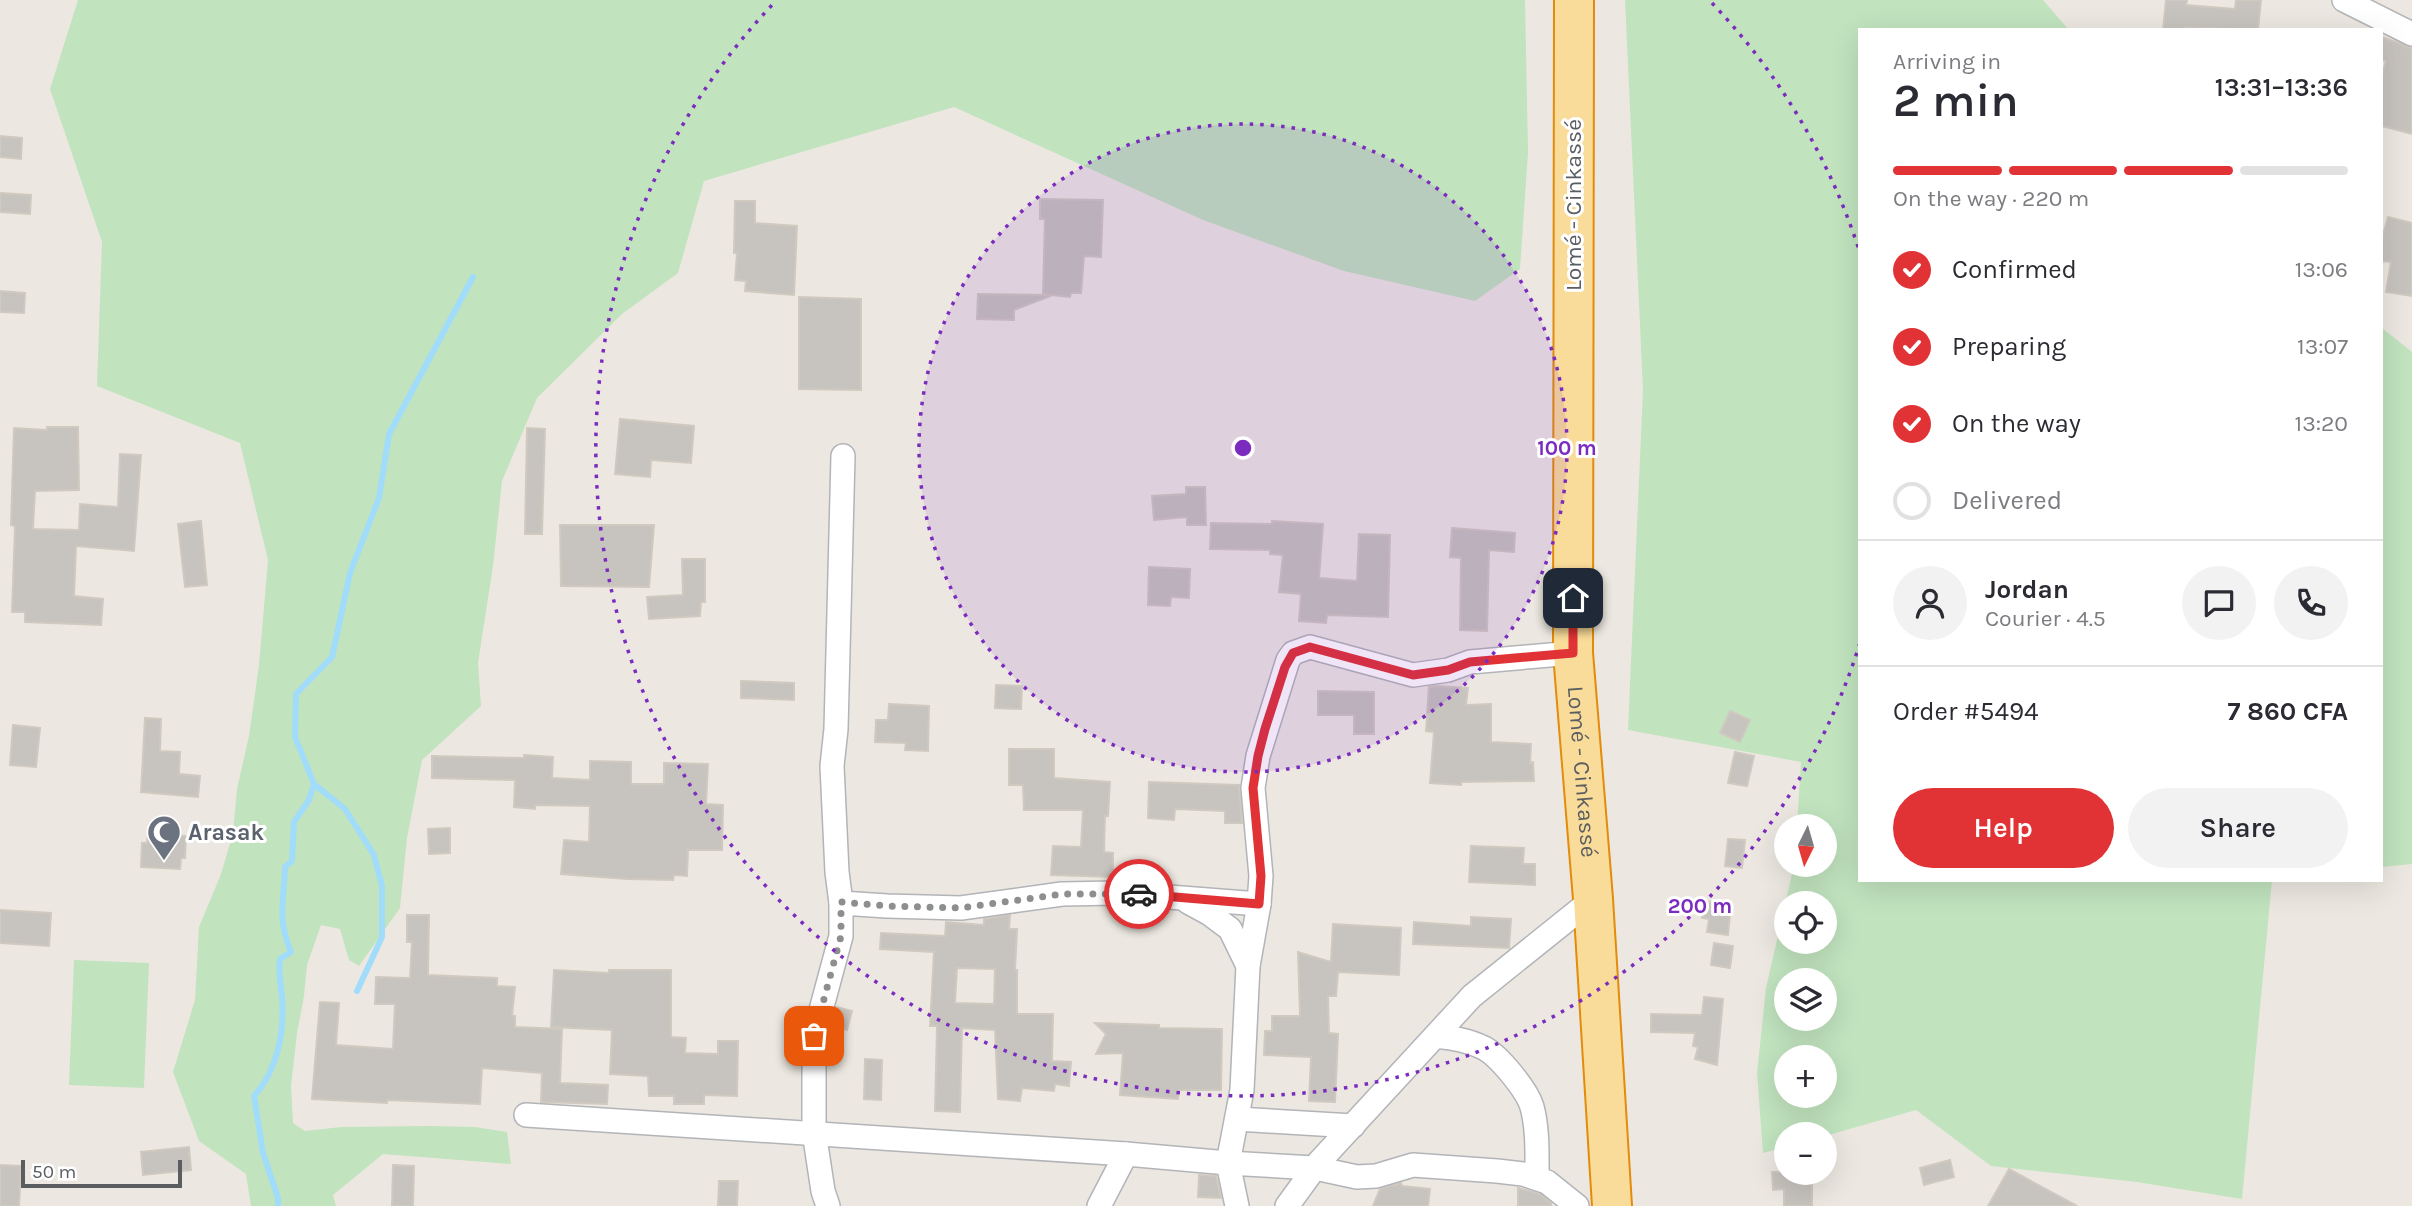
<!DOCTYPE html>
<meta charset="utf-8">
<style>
:root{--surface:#fff;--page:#f2f2f3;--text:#2b2b33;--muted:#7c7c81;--line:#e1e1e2;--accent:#e13235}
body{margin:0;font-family:Karla,sans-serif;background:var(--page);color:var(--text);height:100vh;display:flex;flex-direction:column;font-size:26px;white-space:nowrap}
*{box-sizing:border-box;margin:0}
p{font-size:23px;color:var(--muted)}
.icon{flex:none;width:38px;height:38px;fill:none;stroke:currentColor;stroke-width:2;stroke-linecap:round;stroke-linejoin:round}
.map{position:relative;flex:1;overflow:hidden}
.sheet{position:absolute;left:1858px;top:28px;width:525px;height:854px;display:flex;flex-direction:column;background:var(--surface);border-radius:0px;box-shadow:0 7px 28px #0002}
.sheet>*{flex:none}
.needle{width:46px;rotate:185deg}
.fabs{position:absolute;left:1774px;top:814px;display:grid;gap:14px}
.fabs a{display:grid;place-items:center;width:63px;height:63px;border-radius:50%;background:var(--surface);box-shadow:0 7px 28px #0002;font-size:35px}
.scale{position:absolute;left:21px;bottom:18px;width:161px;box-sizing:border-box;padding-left:7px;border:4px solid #5a5e61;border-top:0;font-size:19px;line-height:24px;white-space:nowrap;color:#5a5e61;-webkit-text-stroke:5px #fff;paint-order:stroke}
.pin{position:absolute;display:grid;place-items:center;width:60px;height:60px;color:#fff;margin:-30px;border-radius:14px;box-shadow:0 4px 10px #0006}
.courier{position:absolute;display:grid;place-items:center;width:70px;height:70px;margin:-35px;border:5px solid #e13235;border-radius:50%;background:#fff;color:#222;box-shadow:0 2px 9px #0007}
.overview em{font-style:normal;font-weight:600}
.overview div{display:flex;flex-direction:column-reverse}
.overview{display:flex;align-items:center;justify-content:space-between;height:119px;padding:0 35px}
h1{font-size:46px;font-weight:600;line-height:52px}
.bar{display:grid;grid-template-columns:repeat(4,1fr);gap:10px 7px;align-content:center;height:84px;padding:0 35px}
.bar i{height:9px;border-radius:5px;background:var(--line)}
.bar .current{background:var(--accent)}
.bar p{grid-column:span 4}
.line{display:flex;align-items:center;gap:18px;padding:0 35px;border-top:2px solid var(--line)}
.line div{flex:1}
.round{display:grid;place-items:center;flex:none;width:74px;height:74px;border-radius:37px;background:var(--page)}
ol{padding:0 35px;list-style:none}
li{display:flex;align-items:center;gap:21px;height:77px}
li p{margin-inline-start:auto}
li .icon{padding:7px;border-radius:50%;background:var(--accent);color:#fff;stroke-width:4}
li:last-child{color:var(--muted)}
li i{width:38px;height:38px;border:4px solid var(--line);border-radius:50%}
.button{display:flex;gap:14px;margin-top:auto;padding:14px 35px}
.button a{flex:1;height:80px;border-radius:42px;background:var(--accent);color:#fff;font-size:28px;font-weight:600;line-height:80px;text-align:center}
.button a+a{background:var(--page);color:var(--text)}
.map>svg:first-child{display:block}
</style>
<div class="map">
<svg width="2412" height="1206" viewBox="0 0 2412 1206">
<rect width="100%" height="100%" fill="#ece8e1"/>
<g fill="#c1e3be" fill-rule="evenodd">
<path d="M78,0H1525L1528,152L1520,269L1475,301L1344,271L1203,220L954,107L704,181L678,273L622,314L537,398L502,481L493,566L478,663L481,706L422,760L407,838L400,908L359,966L349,960L340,929L321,925L307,965L304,996L297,1033L291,1086L293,1123L305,1131L341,1127L430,1126L475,1127L507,1132L511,1164L383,1154L333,1195L336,1206H251L246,1174L199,1141L173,1072L195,1000L199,927L221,874L233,833L237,789L249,736L259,665L268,560L240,443L97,386L102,242L50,89Z"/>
<path d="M1625,0H2043L2069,30H1860V880H2272L2242,1199L2137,1182L1991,1166L1916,1110L1825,1136L1787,1134V1147L1763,1153L1757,1073L1766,988L1794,865L1825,864V826H1797L1801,762L1628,730L1643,390ZM1787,903H1825V942H1787ZM1787,980H1825V1018H1787ZM1787,1057H1825V1096H1787Z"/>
<path d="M2382,328L2412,352V864L2382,867Z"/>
<path d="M74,960L149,963L144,1088L69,1085Z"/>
</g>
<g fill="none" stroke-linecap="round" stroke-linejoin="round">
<g stroke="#a2dcfb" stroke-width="6">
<path d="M314,784L345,809L374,855L382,886V937L357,991"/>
<path d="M278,1206V1198L263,1153L254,1096C277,1071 285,1032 282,997C281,984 278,973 280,959L291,952C277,918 284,902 285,867L292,861L294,822L309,800L314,784L295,737L296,694L332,657L350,573L379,498L389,434L473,277"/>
</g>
</g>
<g fill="#c7c3be" stroke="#d0c9c0" stroke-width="2" fill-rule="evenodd">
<path d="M2166,0H2187L2186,5L2235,9L2236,0H2261L2258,30L2185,27L2184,30H2163Z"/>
<path d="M2382,37L2412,48V134L2382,126V76L2386,61L2382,60Z"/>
<path d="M0,136L22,138L21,159L0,157Z"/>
<path d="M0,193L31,195L30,214L0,212Z"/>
<path d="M1040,199L1103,200L1101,257L1084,256L1081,293H1071L1070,297L1043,294L1045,219H1040Z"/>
<path d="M735,201H755V223L797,226L794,295L745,291L746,281L735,280L737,253H734Z"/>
<path d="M2388,217L2412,223V296L2386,292L2391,262L2382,261V239Z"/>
<path d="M0,291L25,293L24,313L0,312Z"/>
<path d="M978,294L1049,295L1050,296L1014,310V320L977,319Z"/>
<path d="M799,297L861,299V390L799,389Z"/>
<path d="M620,419L694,426L691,463L651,460L650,477L615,474Z"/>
<path d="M47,427H78L79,490L35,491L33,529L79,530L80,504L118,507L120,454L141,455L134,551L76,546L74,596L103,599L101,625L25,622V612H12L15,526L11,525L14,428L47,430Z"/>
<path d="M527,428L545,429L542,534H525Z"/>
<path d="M1186,487H1205L1206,525H1187V517L1154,520L1152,496L1186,494Z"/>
<path d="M201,521L207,585L185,587L178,524Z"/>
<path d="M1272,521L1323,524L1319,578L1357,581L1359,534L1390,535L1388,617L1327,615L1326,623L1299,621L1301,594L1279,592L1283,555L1270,554V550L1210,549L1211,523L1272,524Z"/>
<path d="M560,525H654L649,587L561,586Z"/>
<path d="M1452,528L1515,533L1514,552L1489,550L1487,631L1460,630L1461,558L1450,557Z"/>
<path d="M682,559H705V602H701L700,616L649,619L647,597L683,595Z"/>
<path d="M1149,567L1190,569L1189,598L1171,597L1170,606L1148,605Z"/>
<path d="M741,681L794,683V700L741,698Z"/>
<path d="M996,685L1022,686L1021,709L995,708Z"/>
<path d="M1437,686L1468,688L1466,705L1491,704V742L1531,744L1530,763L1533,762L1534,781L1461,782V785L1430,783L1434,732L1426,731L1429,687Z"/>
<path d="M1318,691L1374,692V734H1354V715H1318Z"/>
<path d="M889,704L929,706L928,751L905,750L906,743L875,742L876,720H888Z"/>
<path d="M1730,711L1750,720L1740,742L1720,733Z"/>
<path d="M145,718L161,719L160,751L180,752L179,774L200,776L198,797L141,792Z"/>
<path d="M13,725L40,728L36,767L10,765Z"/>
<path d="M1009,749H1054V778L1110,782L1108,816H1105L1104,852L1113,853V877L1051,875L1053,846L1081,847L1083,810H1024L1023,785H1009Z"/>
<path d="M1735,752L1754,756L1747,786L1728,783Z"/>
<path d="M524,755L553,757L552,778L590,780V761L631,762V784H664V763L708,764L706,804L723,805L722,850H688L687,876L674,875L673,880L627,879L561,874L564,840L589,842L590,806L535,805V809L514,807L515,780L432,778V756L524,758Z"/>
<path d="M1149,782L1239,785L1242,823H1225V811L1175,809L1174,820L1148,818Z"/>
<path d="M450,828V853L429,854L428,829Z"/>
<path d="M148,834L186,836L185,858H181L180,869L141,867L142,843H147Z"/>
<path d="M1728,839L1745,840L1742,868L1725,866Z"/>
<path d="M1471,846L1524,848L1523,864H1535V885L1469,882Z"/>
<path d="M1704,901L1731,904L1728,935L1707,932L1709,919L1702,918Z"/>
<path d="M0,910L51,913L49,946L0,943Z"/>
<path d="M407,915H429L428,975L497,978V986L515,987L512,1016H515V1027L562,1029L560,1083L608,1085L607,1104L541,1102L542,1073L482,1068L480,1104L387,1100V1103L312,1099L320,1002L339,1003L336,1045L393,1049L395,1004H375L376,977L410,978L412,942H407Z"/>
<path d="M1010,915L1009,929H1017L1015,970H1017V1014H1053L1052,1061L1071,1062L1069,1086L1055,1084L1054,1091L1022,1088L1020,1101L998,1099L995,1030L962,1028L960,1112L935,1111L937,1026H930L934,952L880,949L881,933L945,936L946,922L984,925V919ZM957,968L995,969L994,1004L955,1003Z"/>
<path d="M1471,917L1511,919L1509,948L1413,944L1414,922L1471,926Z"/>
<path d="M1333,924L1401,928L1399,975L1338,972L1336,996H1328L1329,1033L1338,1034L1335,1102L1309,1101L1311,1057L1264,1055L1265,1031H1272V1016H1300L1298,952L1331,962Z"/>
<path d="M1714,943L1733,946L1730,968L1711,965Z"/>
<path d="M554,970L609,973V970H671V1037L686,1038L685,1053L718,1054V1041H738L737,1096L704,1095V1104H674V1096H649L648,1076L610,1074L612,1030L551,1027Z"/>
<path d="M1704,997L1723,999L1717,1065L1695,1059L1698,1047L1693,1046L1695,1033L1651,1032V1014L1702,1015Z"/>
<path d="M836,1007L852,1011L847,1030L831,1025Z"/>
<path d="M1095,1023L1159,1025V1028L1222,1029L1221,1090H1179L1178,1099L1120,1095L1123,1053L1096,1054L1106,1034Z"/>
<path d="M865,1059L882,1060L881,1100L864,1099Z"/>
<path d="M189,1147L191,1170L143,1175L141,1152Z"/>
<path d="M1950,1160L1954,1177L1924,1185L1920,1168Z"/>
<path d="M0,1165L21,1166L19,1206H0Z"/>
<path d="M393,1165L414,1166L413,1206H392Z"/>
<path d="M2009,1169L2077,1206H1988Z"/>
<path d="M1772,1172H1812V1206H1784V1189L1773,1190Z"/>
<path d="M1199,1175L1216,1176L1221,1198L1198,1197Z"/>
<path d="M719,1181H738L737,1206H718Z"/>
<path d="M1401,1183L1402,1186L1430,1189L1428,1206H1373L1380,1189Z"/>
<path d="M1518,1188L1540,1194L1551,1203V1206H1518Z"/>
</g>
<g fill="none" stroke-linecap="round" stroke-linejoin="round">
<g stroke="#b2b4b8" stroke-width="26">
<g id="minor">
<path d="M2344,0L2412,34"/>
<path d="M1188,902L1210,914L1230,929L1248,966"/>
<path d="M841,903L887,906L961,908L1062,894L1117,893L1259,904"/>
<path d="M1436,1036C1452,1038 1468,1040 1484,1048C1499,1056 1527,1090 1532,1107C1538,1129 1537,1155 1537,1178"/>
<path d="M526,1115L1126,1154L1228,1163L1315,1168L1357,1177L1376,1176L1413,1165L1497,1171L1523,1174L1547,1182L1577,1206"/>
<path d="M1237,1119L1353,1126"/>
<path d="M828,1206L823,1191L814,1132V1036L841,936V903L837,872L832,766L836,729L843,456"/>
<path d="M1099,1206L1126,1154"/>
<path d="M1237,1206L1228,1163L1242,1090L1248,966L1259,904L1261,876L1253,788L1258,756L1288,660L1293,653L1310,647L1413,675L1448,670L1470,662L1573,653"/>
<path d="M1287,1206L1319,1162L1472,996L1593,899"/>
</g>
</g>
<g stroke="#e38b0a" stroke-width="42">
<g id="trunk">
<path id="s1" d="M1574,0L1573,653L1593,899L1612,1206"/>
</g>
</g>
<use href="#minor" stroke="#fff" stroke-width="23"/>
<use href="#trunk" stroke="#fadc9a" stroke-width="38"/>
</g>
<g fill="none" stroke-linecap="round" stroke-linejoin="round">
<path stroke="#8d8e8e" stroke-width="7" stroke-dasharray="0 12.6" d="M814,1036L841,936V902L887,906L961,908L1062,894H1139"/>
<path stroke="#e13235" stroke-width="9" d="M1139,894L1259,904L1261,876L1253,788L1258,756L1265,729L1285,667L1293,653L1310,647L1413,675L1448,670L1470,662L1573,653V598"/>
</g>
<circle cx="1243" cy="448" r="324" fill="#7b2cbf" fill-opacity=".12"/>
<g fill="none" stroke="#7b2cbf" stroke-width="3.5" stroke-dasharray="3.5 7">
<circle cx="1243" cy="448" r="324"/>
<path d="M1860 643A647 647 0 1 1 774 3M1712 3A647 647 0 0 1 1860 253"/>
</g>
<defs>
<g id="mosque-pin" transform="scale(1.75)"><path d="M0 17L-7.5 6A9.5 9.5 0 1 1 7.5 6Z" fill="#6b7280" stroke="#fff"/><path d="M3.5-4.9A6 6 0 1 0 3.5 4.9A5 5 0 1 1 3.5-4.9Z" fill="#fff"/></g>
</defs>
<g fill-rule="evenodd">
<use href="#mosque-pin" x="164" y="832"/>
</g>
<g text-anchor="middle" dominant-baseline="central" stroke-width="6" stroke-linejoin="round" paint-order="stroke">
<g font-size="23" fill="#5a5e61" stroke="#fff">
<text transform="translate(1573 205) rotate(-90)">Lomé - Cinkassé</text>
<text stroke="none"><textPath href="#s1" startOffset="772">Lomé - Cinkassé</textPath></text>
</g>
<g font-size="23" font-weight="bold" fill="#5b616d" stroke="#fff" text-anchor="start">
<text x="188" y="832">Arasak</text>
</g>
</g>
<circle cx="1243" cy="448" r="10" fill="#7b2cbf" stroke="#fff" stroke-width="3.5"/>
<g font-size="21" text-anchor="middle" font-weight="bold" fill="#7b2cbf" stroke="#fff" stroke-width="6" stroke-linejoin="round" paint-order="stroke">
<text x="1567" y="455">100 m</text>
<text x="1700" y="913">200 m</text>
</g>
</svg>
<div class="fabs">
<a><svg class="needle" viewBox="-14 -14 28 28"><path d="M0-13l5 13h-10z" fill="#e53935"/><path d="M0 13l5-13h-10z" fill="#7c7c81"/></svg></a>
<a><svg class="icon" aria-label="locate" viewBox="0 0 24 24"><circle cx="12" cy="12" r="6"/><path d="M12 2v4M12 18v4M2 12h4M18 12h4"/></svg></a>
<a><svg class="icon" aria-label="layers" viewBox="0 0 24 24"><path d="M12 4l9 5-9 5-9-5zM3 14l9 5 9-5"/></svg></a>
<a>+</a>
<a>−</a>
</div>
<div class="scale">50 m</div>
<div class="pin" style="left:814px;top:1036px;background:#ea580c"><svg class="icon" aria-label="bag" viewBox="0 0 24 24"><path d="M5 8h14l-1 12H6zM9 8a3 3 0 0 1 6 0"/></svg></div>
<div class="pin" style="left:1573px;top:598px;background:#1f2937"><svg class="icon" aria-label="home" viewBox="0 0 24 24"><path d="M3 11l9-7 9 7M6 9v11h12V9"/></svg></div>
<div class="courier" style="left:1139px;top:894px"><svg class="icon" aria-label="car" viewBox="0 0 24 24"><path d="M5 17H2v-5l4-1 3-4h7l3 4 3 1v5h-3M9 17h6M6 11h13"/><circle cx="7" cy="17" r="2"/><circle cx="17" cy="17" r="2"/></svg></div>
<section class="sheet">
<div class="overview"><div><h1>2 min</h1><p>Arriving in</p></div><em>13:31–13:36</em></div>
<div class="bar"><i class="current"></i><i class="current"></i><i class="current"></i><i></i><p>On the way · 220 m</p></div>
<ol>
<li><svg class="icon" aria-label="check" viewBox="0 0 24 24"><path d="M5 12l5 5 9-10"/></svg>Confirmed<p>13:06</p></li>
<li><svg class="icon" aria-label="check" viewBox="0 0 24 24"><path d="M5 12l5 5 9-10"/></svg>Preparing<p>13:07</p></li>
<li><svg class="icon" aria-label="check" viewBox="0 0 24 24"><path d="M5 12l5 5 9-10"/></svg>On the way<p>13:20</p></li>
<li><i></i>Delivered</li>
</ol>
<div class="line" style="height:126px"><a class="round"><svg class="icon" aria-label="person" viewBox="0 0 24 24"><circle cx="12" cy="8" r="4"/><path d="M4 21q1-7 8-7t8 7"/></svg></a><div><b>Jordan</b><p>Courier · 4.5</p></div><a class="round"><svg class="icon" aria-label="chat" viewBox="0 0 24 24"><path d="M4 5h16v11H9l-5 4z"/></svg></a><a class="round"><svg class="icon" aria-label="phone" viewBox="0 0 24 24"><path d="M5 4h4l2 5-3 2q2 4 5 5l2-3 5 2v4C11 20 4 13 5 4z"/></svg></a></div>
<div class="line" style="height:91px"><div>Order #5494</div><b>7 860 CFA</b></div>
<div class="button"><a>Help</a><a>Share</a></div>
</section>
</div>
